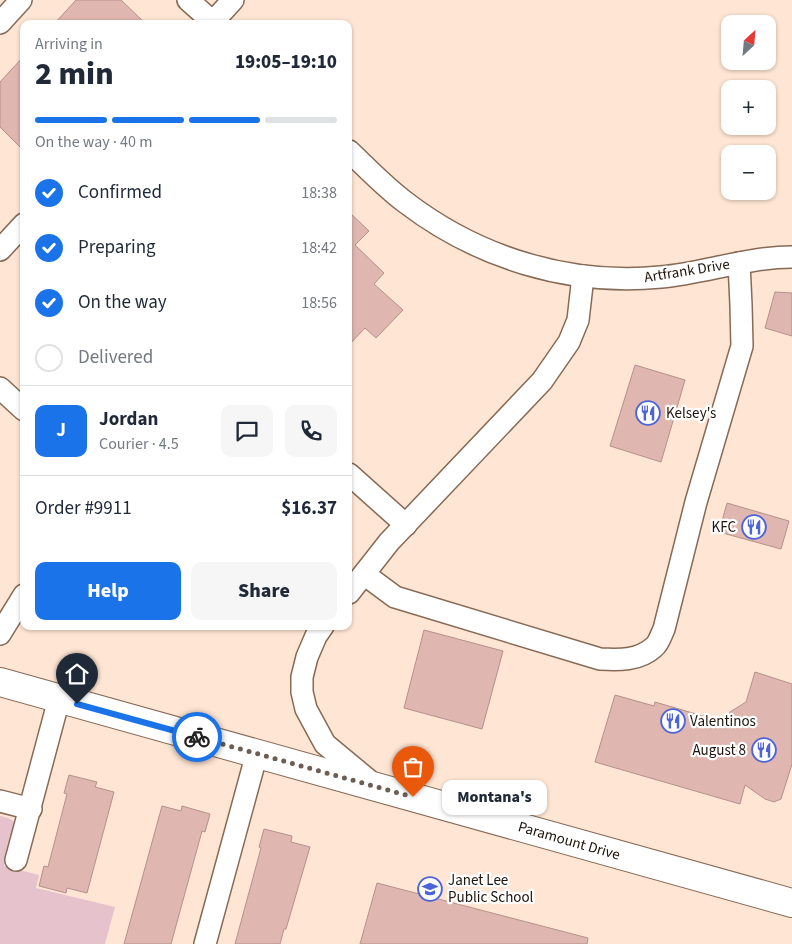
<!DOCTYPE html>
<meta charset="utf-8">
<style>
:root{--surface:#fff;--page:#f6f6f7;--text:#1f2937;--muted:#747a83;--line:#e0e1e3;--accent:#1a73e8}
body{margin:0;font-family:"Source Sans 3",sans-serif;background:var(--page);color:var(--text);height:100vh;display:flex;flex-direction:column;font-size:19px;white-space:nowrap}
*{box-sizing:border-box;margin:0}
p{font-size:16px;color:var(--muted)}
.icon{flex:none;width:28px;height:28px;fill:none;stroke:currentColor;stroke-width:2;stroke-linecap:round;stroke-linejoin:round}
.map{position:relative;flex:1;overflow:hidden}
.drawer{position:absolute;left:20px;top:20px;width:332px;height:610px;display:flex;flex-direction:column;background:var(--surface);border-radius:10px;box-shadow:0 1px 4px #0004}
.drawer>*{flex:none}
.needle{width:32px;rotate:26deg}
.buttons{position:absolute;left:721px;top:15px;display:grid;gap:10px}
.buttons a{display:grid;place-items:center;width:55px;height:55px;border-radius:10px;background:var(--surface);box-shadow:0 1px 4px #0004;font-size:25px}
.pin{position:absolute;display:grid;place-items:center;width:42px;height:42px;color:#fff;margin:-51px -21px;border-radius:50% 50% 50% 0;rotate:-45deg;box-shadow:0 0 5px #0007}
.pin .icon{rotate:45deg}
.courier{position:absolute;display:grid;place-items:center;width:50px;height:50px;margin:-25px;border:4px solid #1a73e8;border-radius:50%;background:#fff;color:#222;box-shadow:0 1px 6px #0007}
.bubble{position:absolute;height:35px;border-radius:10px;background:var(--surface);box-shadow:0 1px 4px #0004;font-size:16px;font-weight:800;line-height:35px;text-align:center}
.headline em{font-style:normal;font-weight:800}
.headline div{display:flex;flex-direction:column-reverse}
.headline{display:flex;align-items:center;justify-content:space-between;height:85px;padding:0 15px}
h1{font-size:32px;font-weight:800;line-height:38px}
.bar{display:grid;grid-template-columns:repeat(4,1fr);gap:8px 5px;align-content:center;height:60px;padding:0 15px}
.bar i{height:6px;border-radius:4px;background:var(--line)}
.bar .on{background:var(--accent)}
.bar p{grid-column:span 4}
.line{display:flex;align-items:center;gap:12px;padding:0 15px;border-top:1px solid var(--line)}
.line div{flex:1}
.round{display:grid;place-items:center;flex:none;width:52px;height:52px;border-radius:10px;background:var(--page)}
ol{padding:0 15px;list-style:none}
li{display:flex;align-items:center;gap:15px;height:55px}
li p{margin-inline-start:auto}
li .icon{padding:5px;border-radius:50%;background:var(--accent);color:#fff;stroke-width:4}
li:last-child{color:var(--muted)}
li i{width:28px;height:28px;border:2px solid var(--line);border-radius:50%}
.button{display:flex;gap:10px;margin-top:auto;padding:10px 15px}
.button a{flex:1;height:58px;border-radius:10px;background:var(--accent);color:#fff;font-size:20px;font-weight:800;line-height:58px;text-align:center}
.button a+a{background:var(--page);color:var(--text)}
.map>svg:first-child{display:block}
</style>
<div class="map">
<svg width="792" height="944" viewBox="0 0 792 944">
<rect width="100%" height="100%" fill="#ffe5d3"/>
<path fill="#e6c2cd" d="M0,816C9,818 16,819 16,830L4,866L39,875L36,888L115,907L105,944H0Z"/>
<g fill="#dfb6b0" stroke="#b6908b">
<path d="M76,0H121L146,24H54Z"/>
<path d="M24,56V151L0,127V82Z"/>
<path d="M349,212L369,231L355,245L384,273L374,284L403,310L376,338L365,328L349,345Z"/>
<path d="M775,292L792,293V336L765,328Z"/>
<path d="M635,365L685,380L661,462L610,446Z"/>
<path d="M727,503L789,521L781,549L719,532Z"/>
<path d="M424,630L503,651L482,729L404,708Z"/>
<path d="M755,672L792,684V764L781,799L774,802L765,799L745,785L740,804L595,762L615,695L654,706L655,702L727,723L730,712L746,702Z"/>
<path d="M69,775L97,782L95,787L114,792L87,893L67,888L66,893L39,886L44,866L48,867L67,794L64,793Z"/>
<path d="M162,806L181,811L182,806L210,814L205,832L202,831L171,944H124Z"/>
<path d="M264,829L292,836L291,842L310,847L286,929H284L280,944H235L261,848L259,847Z"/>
<path d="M377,883L588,938L587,944H360Z"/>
</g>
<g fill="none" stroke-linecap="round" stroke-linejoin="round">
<g stroke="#866a56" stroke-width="24">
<g id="minor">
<path d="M188,0L215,24"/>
<path d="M0,23L21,0"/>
<path d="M211,24L233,0"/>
<path d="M349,151C367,168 385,187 405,202C478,258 569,286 661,277C705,273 747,257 792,257"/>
<path d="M0,250L24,224"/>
<path d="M0,388L24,410"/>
<path d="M349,474L406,525"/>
<path d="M364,574L395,597L600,659C618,660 639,661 654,647C659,643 661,635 664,629L696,502L742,346L741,305L739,263"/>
<path d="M349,593L389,542L542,381L569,342L578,320L583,276"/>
<path d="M323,626L316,636L307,657L302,677V692L306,709L325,744L372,783"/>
<path d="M0,634L24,595"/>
<path d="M0,801L31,809"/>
<path d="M16,860L59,699"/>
<path d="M205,944L257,753"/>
</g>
</g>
<g stroke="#866a56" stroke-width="30">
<path id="major" d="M0,682L792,903"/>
</g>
<use href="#minor" stroke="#fff" stroke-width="21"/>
<use href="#major" stroke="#fff" stroke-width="28"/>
</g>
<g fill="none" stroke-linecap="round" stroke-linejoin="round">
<path stroke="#6d5d52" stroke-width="5" stroke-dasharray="0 9" d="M197,737L413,797"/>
<path stroke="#1a73e8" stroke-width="6" d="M77,704L197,737"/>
</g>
<defs>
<g id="restaurant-ring" transform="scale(1.25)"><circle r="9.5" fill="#fff" stroke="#4d63d8" stroke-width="1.5"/><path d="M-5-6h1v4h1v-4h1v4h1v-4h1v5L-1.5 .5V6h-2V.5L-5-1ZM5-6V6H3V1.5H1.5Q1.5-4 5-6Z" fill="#4d63d8"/></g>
<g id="school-ring" transform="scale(1.25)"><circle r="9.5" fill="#fff" stroke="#4d63d8" stroke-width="1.5"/><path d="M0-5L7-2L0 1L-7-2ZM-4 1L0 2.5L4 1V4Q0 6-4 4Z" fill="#4d63d8"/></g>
</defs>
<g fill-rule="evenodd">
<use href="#restaurant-ring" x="648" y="413"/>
<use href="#restaurant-ring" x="754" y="527"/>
<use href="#restaurant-ring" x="673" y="721"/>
<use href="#restaurant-ring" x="764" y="750"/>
<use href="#school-ring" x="430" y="889"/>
</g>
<g text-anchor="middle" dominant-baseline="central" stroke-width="4.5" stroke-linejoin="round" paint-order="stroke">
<g font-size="15" fill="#1f140c" stroke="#fff">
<text transform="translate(687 271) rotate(-9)">Artfrank Drive</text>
<text transform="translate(569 841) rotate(16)">Paramount Drive</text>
</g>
<g font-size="15" fill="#1f140c" stroke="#fff" text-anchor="start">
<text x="666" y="413">Kelsey's</text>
<text x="736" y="527" text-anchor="end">KFC</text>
<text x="690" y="721">Valentinos</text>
<text x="746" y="750" text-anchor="end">August 8</text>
<text x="448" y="880">Janet Lee<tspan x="448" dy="17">Public School</tspan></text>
</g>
</g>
</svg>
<div class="buttons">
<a><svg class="needle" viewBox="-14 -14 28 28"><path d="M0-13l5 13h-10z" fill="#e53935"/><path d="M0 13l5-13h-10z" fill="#747a83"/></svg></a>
<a>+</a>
<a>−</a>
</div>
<div class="pin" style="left:413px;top:797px;background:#ea580c"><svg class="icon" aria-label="bag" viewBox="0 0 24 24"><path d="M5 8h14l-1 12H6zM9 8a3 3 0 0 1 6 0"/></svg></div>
<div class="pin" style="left:77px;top:704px;background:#1f2937"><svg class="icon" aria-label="home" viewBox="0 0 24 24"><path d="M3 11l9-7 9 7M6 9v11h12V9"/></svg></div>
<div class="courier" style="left:197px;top:737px"><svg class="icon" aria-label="bike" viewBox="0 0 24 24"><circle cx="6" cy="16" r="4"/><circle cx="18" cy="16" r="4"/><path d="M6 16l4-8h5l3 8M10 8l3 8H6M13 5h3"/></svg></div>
<div class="bubble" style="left:442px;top:780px;width:105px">Montana's</div>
<section class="drawer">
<div class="headline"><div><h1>2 min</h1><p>Arriving in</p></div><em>19:05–19:10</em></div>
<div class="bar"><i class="on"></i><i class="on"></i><i class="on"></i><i></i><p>On the way · 40 m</p></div>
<ol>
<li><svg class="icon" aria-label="check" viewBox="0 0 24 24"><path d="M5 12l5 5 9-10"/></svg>Confirmed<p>18:38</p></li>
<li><svg class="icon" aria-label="check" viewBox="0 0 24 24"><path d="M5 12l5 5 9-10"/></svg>Preparing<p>18:42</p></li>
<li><svg class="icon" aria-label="check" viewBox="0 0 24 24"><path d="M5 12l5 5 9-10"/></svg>On the way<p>18:56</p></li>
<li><i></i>Delivered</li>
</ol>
<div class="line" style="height:90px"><b class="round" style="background:var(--accent);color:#fff">J</b><div><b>Jordan</b><p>Courier · 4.5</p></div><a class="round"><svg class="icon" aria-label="chat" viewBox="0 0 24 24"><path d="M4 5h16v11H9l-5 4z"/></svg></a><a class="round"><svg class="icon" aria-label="phone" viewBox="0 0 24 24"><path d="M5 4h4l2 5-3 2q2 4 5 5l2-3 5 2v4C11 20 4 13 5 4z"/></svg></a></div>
<div class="line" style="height:65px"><div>Order #9911</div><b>$16.37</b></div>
<div class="button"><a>Help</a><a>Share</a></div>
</section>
</div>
